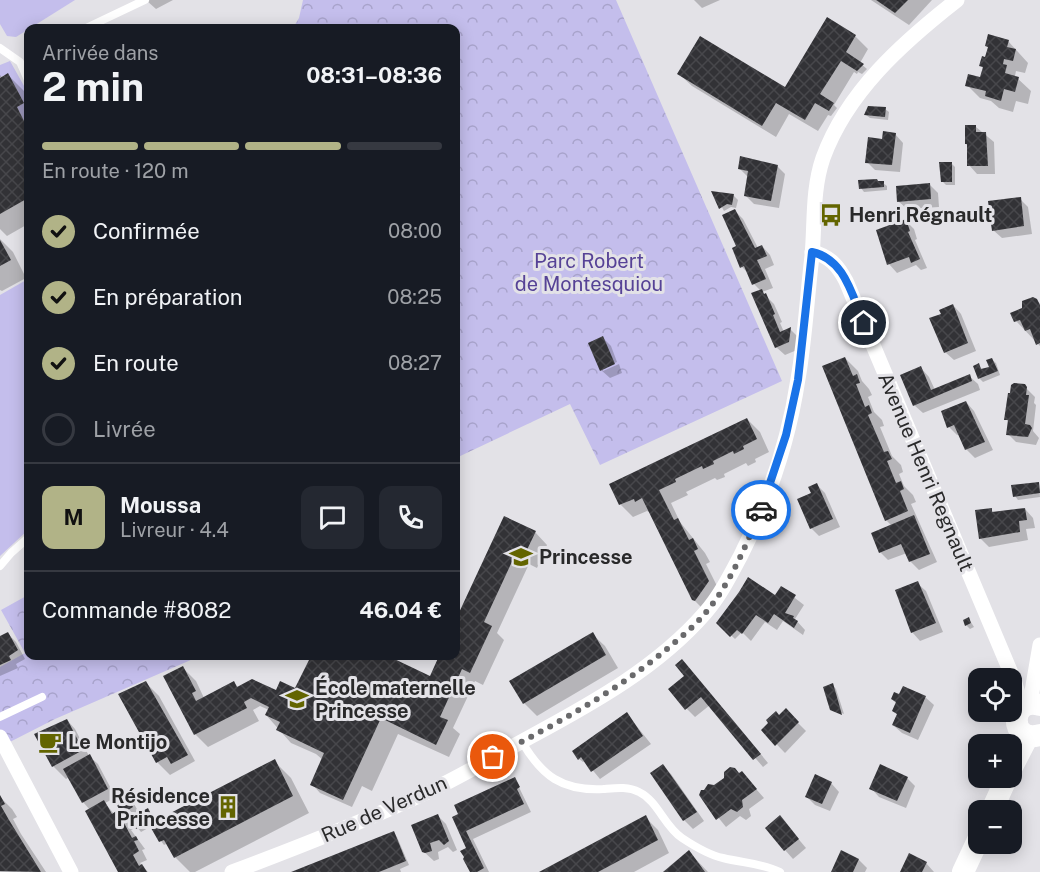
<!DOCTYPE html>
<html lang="fr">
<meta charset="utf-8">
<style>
:root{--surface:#171b24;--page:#242831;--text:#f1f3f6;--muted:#9ea1a6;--line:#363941;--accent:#b1b387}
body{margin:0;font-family:"Public Sans",sans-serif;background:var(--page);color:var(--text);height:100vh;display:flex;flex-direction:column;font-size:22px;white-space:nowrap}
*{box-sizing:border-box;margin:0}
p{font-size:20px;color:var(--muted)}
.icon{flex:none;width:33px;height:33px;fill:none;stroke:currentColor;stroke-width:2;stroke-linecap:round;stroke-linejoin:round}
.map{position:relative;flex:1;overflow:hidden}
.drawer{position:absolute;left:24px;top:24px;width:436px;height:636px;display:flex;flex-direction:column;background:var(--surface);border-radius:12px;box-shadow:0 3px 15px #0003}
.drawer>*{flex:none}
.buttons{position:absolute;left:968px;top:668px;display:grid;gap:12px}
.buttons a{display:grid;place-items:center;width:54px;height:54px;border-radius:12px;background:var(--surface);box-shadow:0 3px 15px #0003;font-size:30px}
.pin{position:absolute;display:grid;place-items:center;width:51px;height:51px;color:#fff;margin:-26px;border:3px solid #fff;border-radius:50%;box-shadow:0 2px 6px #0007}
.courier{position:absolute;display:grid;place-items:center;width:60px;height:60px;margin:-30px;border:4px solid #1a73e8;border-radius:50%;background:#fff;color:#222;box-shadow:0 2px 8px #0007}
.summary em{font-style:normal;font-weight:700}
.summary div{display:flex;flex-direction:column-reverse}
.summary{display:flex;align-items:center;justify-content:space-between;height:102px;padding:0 18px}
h1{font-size:39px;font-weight:700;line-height:45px}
.bar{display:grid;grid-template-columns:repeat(4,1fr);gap:9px 6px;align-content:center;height:72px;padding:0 18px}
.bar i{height:8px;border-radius:4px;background:var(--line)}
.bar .current{background:var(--accent)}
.bar p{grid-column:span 4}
.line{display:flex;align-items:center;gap:15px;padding:0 18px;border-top:2px solid var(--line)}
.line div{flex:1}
.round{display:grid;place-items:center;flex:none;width:63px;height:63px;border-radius:12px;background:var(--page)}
ol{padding:0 18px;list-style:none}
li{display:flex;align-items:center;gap:18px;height:66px}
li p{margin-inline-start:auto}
li .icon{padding:6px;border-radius:50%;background:var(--accent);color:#111;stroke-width:4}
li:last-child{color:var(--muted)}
li i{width:33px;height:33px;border:3px solid var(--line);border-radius:50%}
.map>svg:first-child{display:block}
</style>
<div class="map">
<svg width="1040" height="872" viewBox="0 0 1040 872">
<defs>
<pattern id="park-crowns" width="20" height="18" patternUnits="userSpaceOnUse" patternTransform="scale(1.5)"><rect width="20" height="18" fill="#c4beec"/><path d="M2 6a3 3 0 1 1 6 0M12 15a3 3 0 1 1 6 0" fill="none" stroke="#a8a3cb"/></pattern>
<pattern id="building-cross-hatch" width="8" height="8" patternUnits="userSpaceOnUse" patternTransform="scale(1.5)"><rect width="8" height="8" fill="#323236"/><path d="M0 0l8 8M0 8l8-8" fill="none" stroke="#47474b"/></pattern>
</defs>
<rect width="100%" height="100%" fill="#e3e2e7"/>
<g fill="#c4beec">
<path d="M0,0H75L16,37L7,36L0,24Z"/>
<path d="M10,61L28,93V129L17,107L24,103L8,74L0,77V65Z"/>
<path d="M28,279V530L0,556V295Z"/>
</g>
<g fill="url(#park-crowns)">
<path d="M303,0H616L782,381L600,465L570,404L456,458V28H293L299,18Z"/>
<path d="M28,595V656H200L55,719L0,747V667L25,653L1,610Z"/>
</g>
<g fill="#0003" fill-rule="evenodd">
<path d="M136,0H173L156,9L147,1L140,4Z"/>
<path d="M694,0H720L702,8Z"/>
<path d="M871,0H932L909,25Z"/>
<path d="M828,19L855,36L868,49L860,63L867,69L862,74L858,72L857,74L854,72L834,105L837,108L831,116L828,115L818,131L789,114L776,137L692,86L679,74L785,90Z"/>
<path d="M1008,41L1028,63L1025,73L1016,71L1015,76L1031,91L1028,104L1016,101L1013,112L999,108L991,101L980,98L967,85L981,79L984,69L981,66L986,58L989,48L987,46Z"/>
<path d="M0,75L3,78L8,75L25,92L28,99V224L7,236L0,229Z"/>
<path d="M885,109L889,112L888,120L870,118L866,115Z"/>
<path d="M976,127L994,142L995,174H977L969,165V147L966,144Z"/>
<path d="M895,134L903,143L900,172L875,170L867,162L883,140Z"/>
<path d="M951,163L955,167V185H946L943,182Z"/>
<path d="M777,166L785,174L779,208L754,204L746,196L749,178L740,169Z"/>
<path d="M879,183H883L887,186V190L864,192L861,188Z"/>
<path d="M930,185L938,193L939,207L907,209L898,201Z"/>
<path d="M714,193L734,196L738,200L736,208L731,207L724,211Z"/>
<path d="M1020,199L1028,207L1032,234L1002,238L993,230Z"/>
<path d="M735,211L743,219L758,248L762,246L770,255L774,265L765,269L773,288L762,292L774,304L782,322L780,323L784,332L790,329L798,337L797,350L785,355L776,347L761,291L754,284L748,270L746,271L742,267L738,247Z"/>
<path d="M905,220L914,229L917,239L915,240L927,268L921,270L916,265L897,273L889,264Z"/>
<path d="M0,239L13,252L26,278L2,291L0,290Z"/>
<path d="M1037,300L1040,304V346L1016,321Z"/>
<path d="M953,305L961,314L976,351L954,360L945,352L943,315Z"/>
<path d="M603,338L611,346L617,362L603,368V371L619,364L622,373L610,378L601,370Z"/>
<path d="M845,358L858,371L862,381L869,389L872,395L868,397L874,412L882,420L884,426L880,427L892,456L901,465L903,472L899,474L904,486L913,495L916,502L911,504L937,562L919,570L910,561L907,553L888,560L880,552L892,526L886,520Z"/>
<path d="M992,360L996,363L1000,375L983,382L979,378L978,365L982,369L991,367Z"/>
<path d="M921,368L929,377L935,390L969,376L978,384L980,390L923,413L914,405Z"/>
<path d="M1024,386L1035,397L1034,403L1036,405L1033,431L1039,438L1036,445L1016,442L1008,434L1009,423L1006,419Z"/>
<path d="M966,402L974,411L993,450L975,458L966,449L960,434L957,435L949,427Z"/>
<path d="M747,419L760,432L769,452L755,459L756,462L748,466L746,463L724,474L725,477L717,480L715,478L686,492L688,495L671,503L680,522L705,553L710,562L706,564L721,594L706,612L693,599L651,513L647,511L633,517L621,505L611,484Z"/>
<path d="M1039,483L1040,497L1018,500L1015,496Z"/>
<path d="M817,485L825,493L840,527L819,536L811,528L813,494Z"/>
<path d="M1025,509L1033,518L1035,528L1026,529L1028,540L989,547L981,539L977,512L991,510L995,513Z"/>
<path d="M504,518L535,532L547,545L537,568L529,564L497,633L504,640L483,685L475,681L453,728L460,734L449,757L398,734L372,791L362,786L352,807L320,793L312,784L323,760L316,754L291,743L266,715L269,710L260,706L253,710L259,721L208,747L195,734L183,668L196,681L204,698L234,683L239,688L275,692L296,690L312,656H384L430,678L441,656H456V623Z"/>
<path d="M917,583L926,591L943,632L920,641L912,632Z"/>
<path d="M782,588L804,605L795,619L805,630L803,635L783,621L777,630L765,622L751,641L742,632L735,639L718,623L776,597Z"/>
<path d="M969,619L974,627L970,629L966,625Z"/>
<path d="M8,634L16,642L25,659L16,664L18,668L0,676V637Z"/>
<path d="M592,634L605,646L618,668L537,716L524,703Z"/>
<path d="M686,677L733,720L768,763L763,767L710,705L695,717L687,709L670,689Z"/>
<path d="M146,683L159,696L195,761L170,775L157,762Z"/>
<path d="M832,685L836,689L844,714L832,709Z"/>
<path d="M925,697L934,705L918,740L902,733L893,725L898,715L894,711L897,704L892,699Z"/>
<path d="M627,714L651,744L600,779L585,761L583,762L579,759L585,744Z"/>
<path d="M779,717L794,719L806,731L785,753L763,730Z"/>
<path d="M67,720L75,729L89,756L98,764L117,800L126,795L134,804L140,814L148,810L156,822L274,761L291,778L309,813L195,872H190L175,857L168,843L164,845L161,841L154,829L157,827V823L141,832L137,827L131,830L145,849L142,850L147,860L140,863L148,872H120L90,810L83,802L69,777L66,779L53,766L36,735ZM115,798L121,810L114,814L105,803Z"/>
<path d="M663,766L671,774L704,821L693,829L684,820L652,773Z"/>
<path d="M742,773L764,798L749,809L751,816L746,820L740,816L726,827L700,795Z"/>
<path d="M907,778L915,786L906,808L879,797L871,788Z"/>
<path d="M515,779L531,812L473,839L489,872H472L468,849L454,818Z"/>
<path d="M831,783L839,792L830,811L815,805L807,797Z"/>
<path d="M0,797L12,809L17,817L13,819L21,834L46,872H0Z"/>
<path d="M438,816L446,824L457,850L453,852L448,847L438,852L439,859L434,861L423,851Z"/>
<path d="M645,817L658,830L669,853L634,872H542Z"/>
<path d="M780,817L806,848L793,859L785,850Z"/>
<path d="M394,833L397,837L409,865L400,869L401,872H295Z"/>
<path d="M689,852L708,872H665Z"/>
<path d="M841,852L859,860L867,868L865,872H832Z"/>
<path d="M926,863L934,872H902Z"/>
</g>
<g fill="url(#building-cross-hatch)">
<path d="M876,0H908L895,13Z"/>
<path d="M827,17L856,35L846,52L864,64L857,71L841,61L820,94L834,103L829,111L815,103L805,120L776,103L762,126L677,74L700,36L785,87Z"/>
<path d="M988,34L1009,40L1007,47L1016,49L1013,61L1004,59L1003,64L1007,65L1005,73L1019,77L1015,92L1004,89L1001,101L985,96L986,91L965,86L968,74L980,77L983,67L979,66L982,56L985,57L988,47L985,46Z"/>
<path d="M8,73L24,103L17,107L28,129V198L0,214V78Z"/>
<path d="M868,106L886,107L885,117L864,115Z"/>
<path d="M965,125H976V132H986L988,166H967V144H965Z"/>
<path d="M883,131L896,133L892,165L865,163L868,137L882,139Z"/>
<path d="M740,156L778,165L771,201L744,196L748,171L738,169Z"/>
<path d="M939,162H952V182H941Z"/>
<path d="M877,179L878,181H884V187L859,189L858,180Z"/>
<path d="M930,183L931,199L897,202L896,186Z"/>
<path d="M711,191L734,194L732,205L727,204L719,209Z"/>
<path d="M1021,197L1024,226L992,231L988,201Z"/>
<path d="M735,209L755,248L762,245L767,256L757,260L766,279L752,285L744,266L740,268L732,248L736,246L722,215Z"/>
<path d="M906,219L910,231L908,232L920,259L911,263L909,257L887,265L876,230Z"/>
<path d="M0,240L11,260L0,266Z"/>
<path d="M762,289L764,294L766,293L775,314L773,315L780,332L791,327L789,342L775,348L751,293Z"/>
<path d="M1033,297L1037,299L1040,305V343L1036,345L1030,329L1025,331L1020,320L1014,322L1010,313L1022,308V301Z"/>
<path d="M953,304L968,343L944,353L929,318L941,314L939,310Z"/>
<path d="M603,336L615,364L600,371L588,343Z"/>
<path d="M845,357L853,376L857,374L860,383L856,384L865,407L869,405L872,413L868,415L884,452L888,451L892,459L887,461L896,483L901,481L904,489L900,491L908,511L885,521L822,366Z"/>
<path d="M992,358L998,371L978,379L973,366L979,363L981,369L989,367L986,360Z"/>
<path d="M921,366L931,390L970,374L972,381L913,406L900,375Z"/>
<path d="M1014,383L1025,384L1027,387L1026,395H1029L1025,424L1030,425L1032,428L1028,437L1006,435L1008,420H1004L1008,393H1010L1011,385Z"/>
<path d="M966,401L985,442L965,450L954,425L947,428L941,411Z"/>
<path d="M747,418L757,439L743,446L744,449L734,454L733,451L713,461L714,464L703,469L702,466L675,479L676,482L659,490L674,520L678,518L689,540L693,538L698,549L694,551L709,581L695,601L692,600L642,498L635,502L634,499L619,505L609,484Z"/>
<path d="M1039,482L1040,493L1013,497L1011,485Z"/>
<path d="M817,483L833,519L810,529L797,499L811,493L808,487Z"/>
<path d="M992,508V512L1025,508L1027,520L1019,521L1020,532L979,539L975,510Z"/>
<path d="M914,515L930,554L909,562L901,544L879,553L871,533Z"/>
<path d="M504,516L536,531L524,556L516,553L484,622L492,626L470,673L462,669L440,717L448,720L436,745L381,718L343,800L310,785L324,753L276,730L280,722L265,715L269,707L251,698L244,702L247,708L194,735L163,676L183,666L196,691L192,693L196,701L234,681L237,687L252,679L276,690L280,681L295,688L311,656H388L430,676L439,656H456V619Z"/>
<path d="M748,577L775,595L781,586L796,595L785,613L794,616L793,618L798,621L794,628L774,614L768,623L756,615L742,634L737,630L730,637L716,623L739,592Z"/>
<path d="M918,581L936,623L911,633L895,590Z"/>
<path d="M969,617L971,623L965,626L963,620Z"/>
<path d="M8,632L18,650L9,656L11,660L0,665V636Z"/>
<path d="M593,632L606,655L523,704L509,681Z"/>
<path d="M682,659L761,754L753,760L701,697L685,710L668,689L684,676L675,665Z"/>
<path d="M146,681L188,755L171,764L167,757L156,763L118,694Z"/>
<path d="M833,683L842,715L830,710L823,687Z"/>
<path d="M903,686L926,696L910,733L892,725L897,714L892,711L896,702L891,699L894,692L899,694Z"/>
<path d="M786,708L799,722L775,746L761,730L768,723L766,720L776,711L779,715Z"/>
<path d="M627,712L643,736L591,772L581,757L578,760L572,751Z"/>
<path d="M67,719L83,750L52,767L34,734Z"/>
<path d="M90,754L108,789L82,803L63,769Z"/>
<path d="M275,759L293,796L174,858L164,840L159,842L151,828L157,825L155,821Z"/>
<path d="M663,764L697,812L683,821L650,773Z"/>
<path d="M880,764L908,777L897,801L869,789Z"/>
<path d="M730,767L735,768L739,773L742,771L757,789L742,800L743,807L737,812L731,809L716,820L699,795L701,790H704L708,784L714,785L724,778V772Z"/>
<path d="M815,774L832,782L822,804L805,797Z"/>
<path d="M515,777L520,787L517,789L524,804L466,831L484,868L477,872H470L463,859L464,857L460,851L466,848L452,817L458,814L454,805Z"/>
<path d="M126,793L133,807L128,810L132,817L123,821L132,838L136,836L138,840L134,841L139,851L133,855L139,866L142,864L147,872H118L85,811L104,800L112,814L119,809L114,800Z"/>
<path d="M0,795L5,804L1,806L9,820L41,872L0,871Z"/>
<path d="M148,808L154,820L136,829L130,818Z"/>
<path d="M438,814L449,841L444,845L439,840L430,843L432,851L425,853L422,852L411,825Z"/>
<path d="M646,815L658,840L598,872H539Z"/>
<path d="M780,815L799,839L784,851L765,828Z"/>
<path d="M394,831L406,861L379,872H291Z"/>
<path d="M689,850L705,872H663Z"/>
<path d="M841,850L859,859L853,872H831Z"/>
<path d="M909,853L927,862L922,872H900Z"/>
</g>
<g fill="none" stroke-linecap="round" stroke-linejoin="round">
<g stroke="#fff" stroke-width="8">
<path d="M86,28L145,0"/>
<path d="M0,48L20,62L28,80"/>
<path d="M0,566L11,553L28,538"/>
<path d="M0,717L42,697"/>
<path d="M522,742C542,776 562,791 603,789C615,788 628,786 639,792C658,801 664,826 682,838C694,846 709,855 723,858C743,863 762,863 780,872"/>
</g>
<g stroke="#fff" stroke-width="15">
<path d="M812,252C830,256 838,266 846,281L1014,680L1022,707"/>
<path d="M1030,703L1040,645"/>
<path d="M0,737L71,872"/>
<path d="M232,872C299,847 367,820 432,790C465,774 497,755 530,737C593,703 658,667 705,613C720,596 731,574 741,555C768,501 789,439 798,379C805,339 807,297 812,256C815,224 812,190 823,158C847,92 902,43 957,0"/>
</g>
<g stroke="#fff" stroke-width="22">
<path d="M1040,705C1009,696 1009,744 1040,735"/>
<path d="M1011,769L1028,736"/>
<path d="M992,810L1007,777"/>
<path d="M963,872L978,840"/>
</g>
</g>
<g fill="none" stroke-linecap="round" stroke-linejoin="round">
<path stroke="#6a6a6c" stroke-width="6" stroke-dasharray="0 10.8" d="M493,757C554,725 614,693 667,649C681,637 696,625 707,611C731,582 746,545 761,510"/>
<path stroke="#1a73e8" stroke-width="8" d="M761,510L786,435L798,380L812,252C845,259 852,296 864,323"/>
</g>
<defs>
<g id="bus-bare" transform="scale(1.8)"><path d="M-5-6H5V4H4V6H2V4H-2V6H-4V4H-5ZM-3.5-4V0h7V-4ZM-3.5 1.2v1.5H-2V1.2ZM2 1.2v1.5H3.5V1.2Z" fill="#636500" stroke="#e3e2e7" stroke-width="2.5" paint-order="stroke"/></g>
<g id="school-bare" transform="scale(1.8)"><path d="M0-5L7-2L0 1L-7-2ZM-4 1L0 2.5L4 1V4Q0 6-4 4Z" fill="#636500" stroke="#e3e2e7" stroke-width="2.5" paint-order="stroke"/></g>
<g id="cafe-bare" transform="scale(1.8)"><path d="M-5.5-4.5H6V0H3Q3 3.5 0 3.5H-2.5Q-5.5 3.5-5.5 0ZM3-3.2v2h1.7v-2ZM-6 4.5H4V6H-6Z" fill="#636500" stroke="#e3e2e7" stroke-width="2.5" paint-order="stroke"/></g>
<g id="building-bare" transform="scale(1.8)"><path d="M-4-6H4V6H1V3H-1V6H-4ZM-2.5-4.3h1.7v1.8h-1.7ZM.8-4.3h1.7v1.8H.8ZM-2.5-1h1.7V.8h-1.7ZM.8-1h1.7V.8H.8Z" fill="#636500" stroke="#e3e2e7" stroke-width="2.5" paint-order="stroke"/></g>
</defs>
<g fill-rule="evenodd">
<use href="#bus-bare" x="831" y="215"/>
<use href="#school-bare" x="521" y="557"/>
<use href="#school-bare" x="297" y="699"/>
<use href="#cafe-bare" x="50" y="742"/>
<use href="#building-bare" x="228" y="807"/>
</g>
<g text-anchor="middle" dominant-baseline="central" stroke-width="6" stroke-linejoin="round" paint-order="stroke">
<g font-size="20" font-weight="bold" fill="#29292a" stroke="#e3e2e7" text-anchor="start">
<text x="849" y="215">Henri Régnault</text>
<text x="539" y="557">Princesse</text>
<text x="315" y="688">École maternelle<tspan x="315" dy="23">Princesse</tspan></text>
<text x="68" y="742">Le Montijo</text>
<text x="210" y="796" text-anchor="end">Résidence<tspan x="210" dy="23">Princesse</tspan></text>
</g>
<g font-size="20" fill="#564296" stroke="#e3e2e7">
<text x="589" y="261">Parc Robert<tspan x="589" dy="23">de Montesquiou</tspan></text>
</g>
<g font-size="20" fill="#29292a" stroke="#e3e2e7">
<text transform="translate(926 472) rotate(67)">Avenue Henri Regnault</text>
<text transform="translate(384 809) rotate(-24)">Rue de Verdun</text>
</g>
</g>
</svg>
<div class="buttons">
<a><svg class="icon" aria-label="locate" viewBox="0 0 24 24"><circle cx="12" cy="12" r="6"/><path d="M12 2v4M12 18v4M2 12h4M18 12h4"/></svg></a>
<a>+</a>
<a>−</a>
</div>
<div class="pin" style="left:493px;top:757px;background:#ea580c"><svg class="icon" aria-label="bag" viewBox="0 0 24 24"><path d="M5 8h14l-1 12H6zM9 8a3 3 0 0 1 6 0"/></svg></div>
<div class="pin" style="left:864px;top:323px;background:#1f2937"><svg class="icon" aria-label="home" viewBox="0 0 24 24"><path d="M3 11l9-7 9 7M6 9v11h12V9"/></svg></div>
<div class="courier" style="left:761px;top:510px"><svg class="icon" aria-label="car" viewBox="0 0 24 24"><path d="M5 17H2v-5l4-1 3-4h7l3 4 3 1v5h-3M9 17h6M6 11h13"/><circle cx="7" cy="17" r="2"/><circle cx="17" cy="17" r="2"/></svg></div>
<section class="drawer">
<div class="summary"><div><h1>2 min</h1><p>Arrivée dans</p></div><em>08:31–08:36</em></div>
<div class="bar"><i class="current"></i><i class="current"></i><i class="current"></i><i></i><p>En route · 120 m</p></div>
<ol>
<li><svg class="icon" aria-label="check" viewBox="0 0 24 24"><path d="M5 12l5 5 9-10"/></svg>Confirmée<p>08:00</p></li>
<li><svg class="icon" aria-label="check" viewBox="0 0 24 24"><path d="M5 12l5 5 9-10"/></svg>En préparation<p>08:25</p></li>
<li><svg class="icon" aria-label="check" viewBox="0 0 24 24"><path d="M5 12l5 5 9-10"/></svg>En route<p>08:27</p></li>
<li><i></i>Livrée</li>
</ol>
<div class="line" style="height:108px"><b class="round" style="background:var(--accent);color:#111">M</b><div><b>Moussa</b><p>Livreur · 4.4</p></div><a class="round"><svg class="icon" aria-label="chat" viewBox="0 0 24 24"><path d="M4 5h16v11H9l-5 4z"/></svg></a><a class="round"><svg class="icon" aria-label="phone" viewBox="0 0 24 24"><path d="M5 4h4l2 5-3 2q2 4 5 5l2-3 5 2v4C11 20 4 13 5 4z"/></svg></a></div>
<div class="line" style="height:78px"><div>Commande #8082</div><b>46.04 €</b></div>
</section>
</div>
